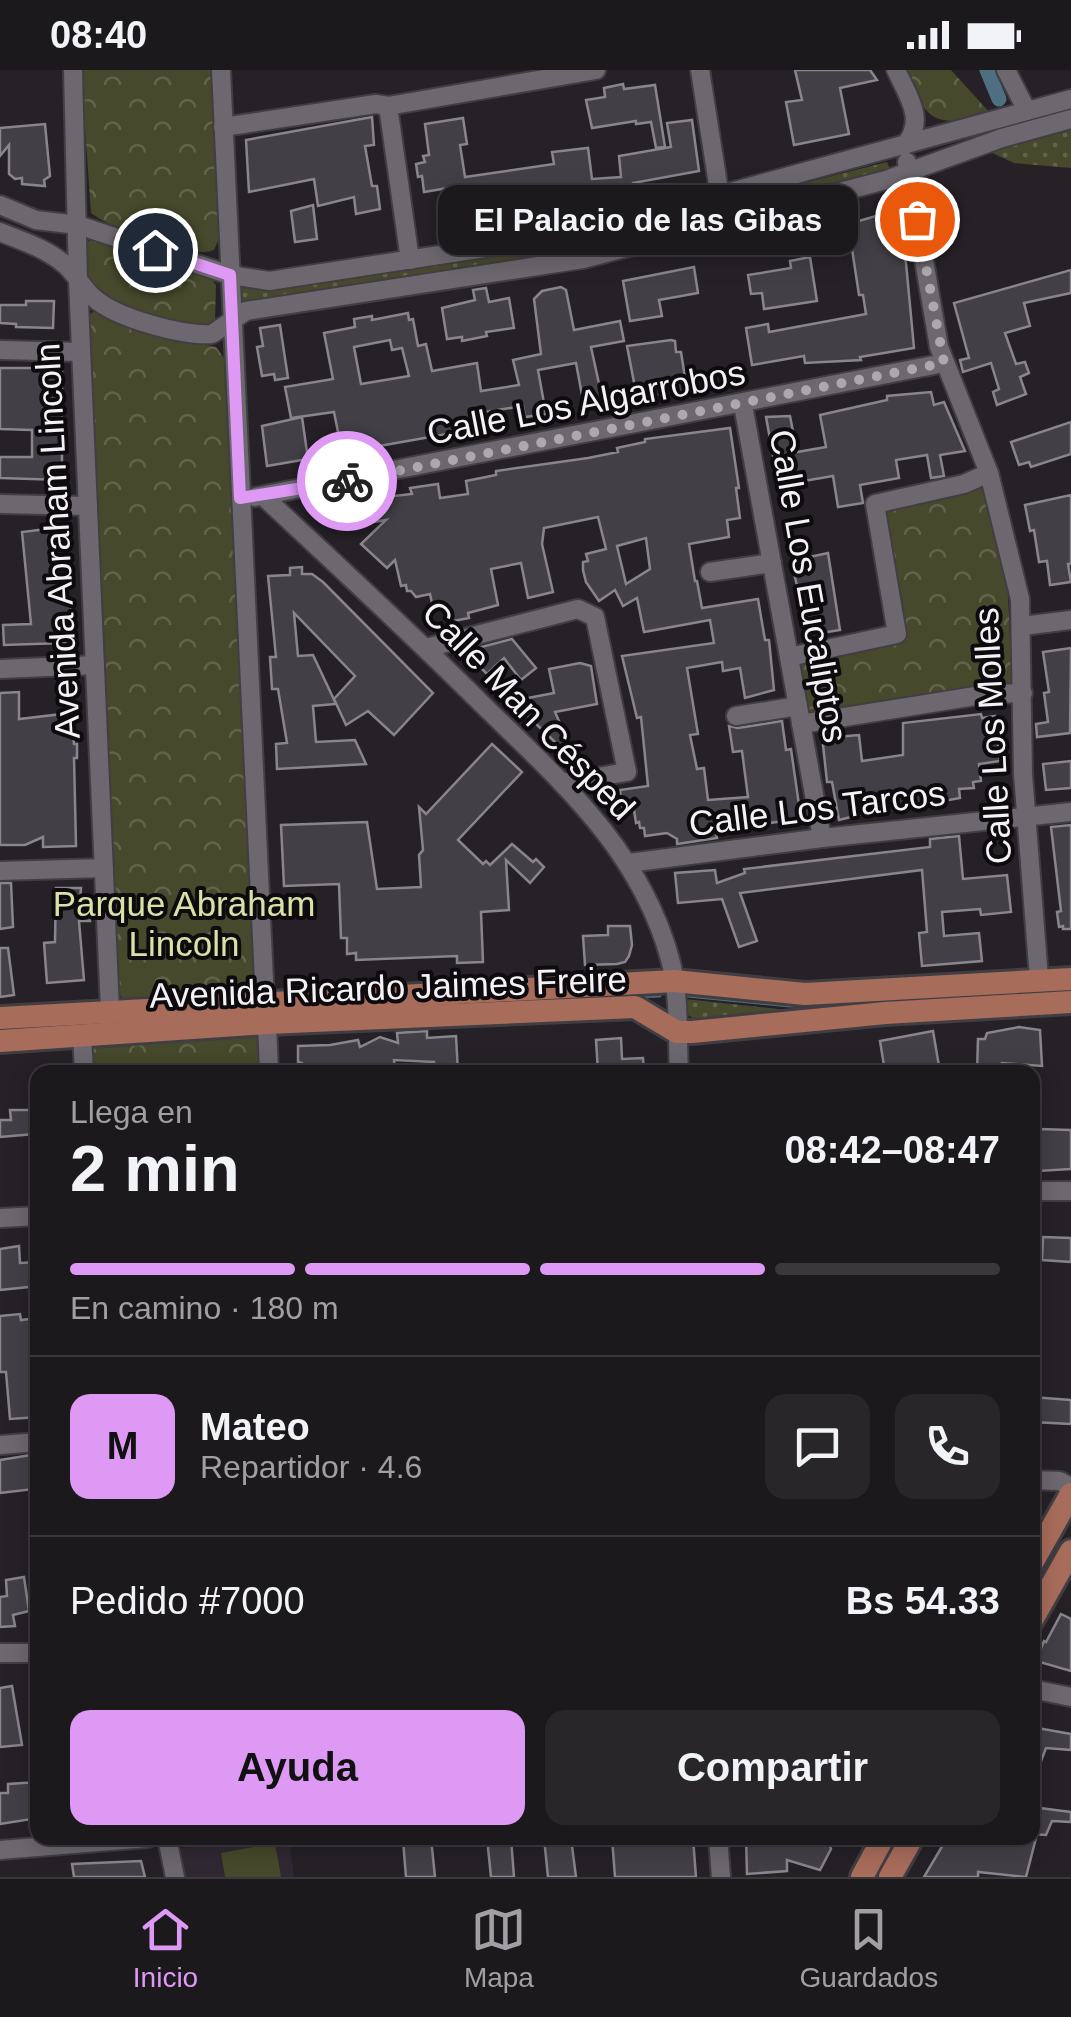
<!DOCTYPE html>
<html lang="es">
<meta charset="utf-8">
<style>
:root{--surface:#1c191d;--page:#29262a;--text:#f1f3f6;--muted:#a0a0a4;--line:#3a383b;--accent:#dd99f3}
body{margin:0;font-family:Arial,sans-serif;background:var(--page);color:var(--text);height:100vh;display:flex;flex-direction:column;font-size:38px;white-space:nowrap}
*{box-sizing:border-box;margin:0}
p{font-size:32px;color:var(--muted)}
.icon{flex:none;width:55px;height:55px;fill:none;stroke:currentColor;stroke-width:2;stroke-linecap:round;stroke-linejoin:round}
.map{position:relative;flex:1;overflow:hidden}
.drawer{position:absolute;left:30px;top:995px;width:1010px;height:780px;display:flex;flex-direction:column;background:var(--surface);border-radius:20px;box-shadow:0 5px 25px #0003,0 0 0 2px var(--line)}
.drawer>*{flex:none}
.pin{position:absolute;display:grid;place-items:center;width:85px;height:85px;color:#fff;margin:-42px;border:5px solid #fff;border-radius:50%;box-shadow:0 2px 10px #0007}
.courier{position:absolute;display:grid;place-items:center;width:100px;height:100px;margin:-50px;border:8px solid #dd99f3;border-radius:50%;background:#fff;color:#222;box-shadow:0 2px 12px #0007}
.bubble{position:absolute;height:70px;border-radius:20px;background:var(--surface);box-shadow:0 5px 25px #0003,0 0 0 2px var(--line);font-size:32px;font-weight:700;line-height:70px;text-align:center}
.overview em{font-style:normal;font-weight:700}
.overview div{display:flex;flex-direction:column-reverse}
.overview{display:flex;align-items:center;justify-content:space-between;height:170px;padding:0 40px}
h1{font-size:65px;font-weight:700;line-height:75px}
.bar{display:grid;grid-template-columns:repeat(4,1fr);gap:15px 10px;align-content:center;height:120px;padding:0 40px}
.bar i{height:12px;border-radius:8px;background:var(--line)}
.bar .current{background:var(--accent)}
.bar p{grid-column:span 4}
.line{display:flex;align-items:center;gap:25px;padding:0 40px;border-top:2px solid var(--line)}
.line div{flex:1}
.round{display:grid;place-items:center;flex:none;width:105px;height:105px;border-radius:20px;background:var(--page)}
.action{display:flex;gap:20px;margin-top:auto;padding:20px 40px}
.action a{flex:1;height:115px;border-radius:20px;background:var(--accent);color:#111;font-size:40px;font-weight:700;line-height:115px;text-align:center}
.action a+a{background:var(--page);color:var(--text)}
.status{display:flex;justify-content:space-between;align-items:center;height:70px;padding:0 50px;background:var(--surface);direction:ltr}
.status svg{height:28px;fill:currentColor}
.dock{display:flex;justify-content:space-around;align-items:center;height:140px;border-top:2px solid var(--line);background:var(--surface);font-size:28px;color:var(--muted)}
.dock a{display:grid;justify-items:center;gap:5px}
.dock .current{color:var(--accent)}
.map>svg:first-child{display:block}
</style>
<div class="status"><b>08:40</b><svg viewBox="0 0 49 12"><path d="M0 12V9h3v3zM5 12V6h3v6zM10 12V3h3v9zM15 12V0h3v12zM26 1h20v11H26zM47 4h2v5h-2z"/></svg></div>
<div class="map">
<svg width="1071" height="1807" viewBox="0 0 1071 1807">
<defs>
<pattern id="grass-dots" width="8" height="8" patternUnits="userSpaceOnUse" patternTransform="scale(2.5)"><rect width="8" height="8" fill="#46492b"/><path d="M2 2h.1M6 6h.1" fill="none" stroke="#61644a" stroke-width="1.8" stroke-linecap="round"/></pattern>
<pattern id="park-crowns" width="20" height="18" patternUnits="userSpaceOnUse" patternTransform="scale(2.5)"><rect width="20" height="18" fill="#46492b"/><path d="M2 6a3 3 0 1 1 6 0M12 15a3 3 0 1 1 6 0" fill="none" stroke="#61644a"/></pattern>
</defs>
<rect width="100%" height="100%" fill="#252127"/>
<path fill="#302833" d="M289,1768L294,1807H181L178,1780L183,1778Z"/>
<g fill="url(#grass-dots)">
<path d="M1071,57V98L1014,93L988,81Z"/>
<path d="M887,92L890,99L887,102L585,182L242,234L241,217L264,219L581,170Z"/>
<path d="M685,929L788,940H835L702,954L685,943Z"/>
</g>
<g fill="url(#park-crowns)">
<path d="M81,0H213L220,167L214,180C191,190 111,159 91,143Z"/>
<path d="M904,0H951L991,44C933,58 928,53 904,0Z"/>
<path d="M95,168L176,197L208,205L216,215L215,253C192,261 102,234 90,211C85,200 88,183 88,171Z"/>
<path d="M101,241L174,269L216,277L224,288L256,909L252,917L244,921L132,931L123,929L116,920L86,248L93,242Z"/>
<path d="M976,417L984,419L987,424L1008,524L1012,616L807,645L799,590L901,570L883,444L886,438Z"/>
<path d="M254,963L259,973L261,1002H89L93,975Z"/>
</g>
<path fill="#46492b" d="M275,1773L281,1807H225L221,1783Z"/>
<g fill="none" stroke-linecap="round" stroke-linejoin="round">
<g stroke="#4e6f81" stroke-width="5">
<path d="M688,925L790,935L878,932"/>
<path d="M632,926L659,925"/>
<path d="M939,929L1048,922"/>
<path d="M532,930L591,928"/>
<path d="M0,960L32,957"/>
</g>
<path stroke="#4e6f81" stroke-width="15" d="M987,0L999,29"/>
</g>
<g fill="#433f46" stroke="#89858c" stroke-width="2.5" fill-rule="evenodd">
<path d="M795,0H870L877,10L840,18L849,64L794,75L786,32L802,30Z"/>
<path d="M623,14L624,19L655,15L665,77L656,78L651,52L636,54V51L592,58L586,30L605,27L604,18Z"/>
<path d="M372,47L374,75L365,76L372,116H377L380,139L356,144L354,127L318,136L314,109L249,122L246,70Z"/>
<path d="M463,48L467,74L460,75L465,107L554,94L552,82L588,78L592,109L621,107L619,86L671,77L667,53L692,50L699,101L633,113V121L590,124L591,128L552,135L553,140L489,150L488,144L455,148L448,118L424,122L422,106L418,107L416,94L425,92L423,86L429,85L425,54Z"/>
<path d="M45,54L50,106L44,110L45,116L22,114V108L15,109L9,104V75L0,86V58Z"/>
<path d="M313,135L317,169L295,172L291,141Z"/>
<path d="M893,141L906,193L914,278L860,287L861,290L805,293L804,286L752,295L746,258L768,254L769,262L866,244L863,225H859L852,179L844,180L838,157Z"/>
<path d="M810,187L817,231L764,239L762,223L751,224L748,205L791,198L790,191Z"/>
<path d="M694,197L698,223L659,230L662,246L630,251L623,211Z"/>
<path d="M1071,200V223L1024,233L1030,256L1005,263L1016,294L1025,292L1029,303L1020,307L1026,324L997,335L993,322L999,319L991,293L963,302L960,290L969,288L954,233Z"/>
<path d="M561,217L566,220L574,260L620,251L624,271L591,277L603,332L584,336L576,293L538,300L546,344L525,347L523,336L485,342L487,357L362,379L361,374L341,377L334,342L291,348L285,317L333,309L324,263L355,257L354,249L372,246V250L408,243L409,250L413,249L418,276L426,274L432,301L477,293L481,321L519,315L513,290L541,284L534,229L542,221ZM390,270L392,280L402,278L409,306L361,314L354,277Z"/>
<path d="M486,218L489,232L509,228L514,258L486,262L487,266L462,271V267L447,269L442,238L475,230L473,220Z"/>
<path d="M26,231H54L53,258L16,257V254L0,253V235H26Z"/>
<path d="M280,255L288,308L275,310L274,304L262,306L257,277L263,276L260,258Z"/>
<path d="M671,270L675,271L676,282H681L687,320L637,328L627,276Z"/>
<path d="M0,298H62V410L0,408V387H32V360L0,359Z"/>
<path d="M931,322L934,335L944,332L965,381L940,385L944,406L931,408L927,385L896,390L899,408L860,415L863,433L838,437L833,406L792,413L789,400L776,402L766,347L790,346L797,382L826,377L820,345L887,330V326Z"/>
<path d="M302,347L308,389L267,396L262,356Z"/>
<path d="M1071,352V384L1031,397L1029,392L1019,395L1011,372Z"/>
<path d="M730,358L739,418H736L740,448L727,450L729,467L689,474L695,511H697L702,538L758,529L765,570H769L774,620L745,628L740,598L723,601L722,592L687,598L698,664L690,665L697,699L704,698L708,730L748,727L742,681L733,682L729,656L738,658L782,651L786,680L791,679L801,749L745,756V759L716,764L717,768L677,774V769L667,763L645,766L644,758H640L639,752L636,753L634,740L623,742L620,720L648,716L641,647L637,648L622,586L714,573L710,550L644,562L637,528L623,536L615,520L599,531L586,512L583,500V492L588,491L586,484L606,479L598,447L544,458L542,474L553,522L528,528L521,493L491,499L498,535L468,543L469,548L448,552L445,536L433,538L430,524L416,527L411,521H407L406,515L401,516L395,490L387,498L361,474L386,450L343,457L340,437L348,435V431L412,424L410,418L438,414L440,428L468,424L466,411L496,405V401L588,388L618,382L617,378L645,372V369ZM646,468L650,499L626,514L617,476Z"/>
<path d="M1071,425V494H1068L1071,512L1050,515L1047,491L1039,492L1034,460L1030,461L1025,435Z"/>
<path d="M55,458L59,531L71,529L72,565L64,573L4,575L3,555L31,554L22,462Z"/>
<path d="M828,483L840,560L821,563L820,555L806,553L791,491Z"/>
<path d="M302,497V504H312L323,512L433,623L394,665L368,641L346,655L334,629L355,606L294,543L298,586L313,585L336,634L313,636L316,672L355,670L366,694L277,699L276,674L287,673L278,619H272L270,587H276L268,506L290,505V498Z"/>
<path d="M512,569L536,598L521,610L504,588L487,604L470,587V580Z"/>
<path d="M1071,578L1070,663L1037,667L1036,654L1048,652L1044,623L1049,622L1043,582Z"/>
<path d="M580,593L591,596L597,634L555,642L578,694L512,631L554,623L549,599Z"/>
<path d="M19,622V649L71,643L74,674H77V688H74L76,776L43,777V767L25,775H0V623Z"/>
<path d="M981,644L982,648L995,646L1000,691L979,694L981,711L973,712L974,718L959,719L960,728L893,740L891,731L862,734L863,744L839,750L832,712H827L823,675L835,672V667L859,665L862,691L903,685V653Z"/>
<path d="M492,674L522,702L458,770L483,794L486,791L490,795L512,774L533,792L536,789L544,797L530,813L506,790L509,840L481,842L483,892L457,893V886L356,890V883L347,884V868H341L339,814L284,816L281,755L367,752L377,819L421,817L419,785L423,780L419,737L426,744Z"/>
<path d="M1071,691V718L1046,720L1043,694Z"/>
<path d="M1071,755V859H1063V856L1059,857L1057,842L1061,841L1051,757Z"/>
<path d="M959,766L963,809L1007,805L1011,842L981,845L980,839L942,842L944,866L979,863L982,891L922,896L919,863L927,862L922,800L740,823L757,871L739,877L722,829L678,833L675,803L715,800L717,813L745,803L744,799L930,777V769Z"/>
<path d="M0,813H11L13,857L0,859Z"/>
<path d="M56,818H81L80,831L89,832L90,851H79L84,910L47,913L44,873L55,872Z"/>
<path d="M608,856H630L632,875L629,886L625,892L617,894L585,895L583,866L608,865Z"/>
<path d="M0,878H8L14,925L0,927Z"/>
<path d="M1019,957L1040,960L1042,996L1002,993V1002H977L978,969H985L987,963Z"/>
<path d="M427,961V968L456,966L458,1002H435L434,992L394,990L395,1002H367V999L339,1002L338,998L325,1002H303L302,993L298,992V976L330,975L358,970L360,977L380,967L398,973L397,963Z"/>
<path d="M933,961L940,1002H885L880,971Z"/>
<path d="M621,968L622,989L643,988L644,1002H598L596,970Z"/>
<path d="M10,1040H35L34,1064L0,1067V1050H11Z"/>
<path d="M1039,1059L1071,1060V1099L1038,1101Z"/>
<path d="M1043,1167L1071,1168V1192L1042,1190Z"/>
<path d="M19,1176L20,1193L38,1192V1216L0,1220V1179Z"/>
<path d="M20,1244L21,1250L38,1248V1347L10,1349L6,1302H0V1246Z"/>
<path d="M1032,1327L1071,1330V1354L1032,1352Z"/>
<path d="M31,1385L34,1419L0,1423V1390Z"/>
<path d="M24,1507L29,1541L13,1545L15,1556L0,1557V1527L7,1526L6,1510Z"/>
<path d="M1061,1544L1071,1549V1601L1036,1591L1044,1571L1046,1572Z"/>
<path d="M12,1616L22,1675L0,1677V1618Z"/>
<path d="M1032,1657L1071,1664V1680L1046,1678L1033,1712Z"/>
<path d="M38,1712V1748L0,1754V1723H8V1714Z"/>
<path d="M1032,1737L1071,1742V1752L1052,1751L1046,1765L1032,1764Z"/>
<path d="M431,1768L435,1807H406L403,1770Z"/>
<path d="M487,1768H511L514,1807H491Z"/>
<path d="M544,1768H571L576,1807H548Z"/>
<path d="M612,1768H693L696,1807H615Z"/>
<path d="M746,1768H827L831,1779L820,1800L787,1790V1801L747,1804Z"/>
<path d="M947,1768H1036L1026,1807L978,1802V1807H924Z"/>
<path d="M141,1791L145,1807H74L72,1794Z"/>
</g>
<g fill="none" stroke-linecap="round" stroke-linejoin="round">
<g stroke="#413e43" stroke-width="22">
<g id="minor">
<path d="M73,0L78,210L110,940"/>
<path d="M221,0L265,932"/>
<path d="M700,0L720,127"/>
<path d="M896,0C908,26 927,51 904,76"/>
<path d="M1006,0L1027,41"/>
<path d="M388,36L410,190"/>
<path d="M223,57L376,34L388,36L596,0"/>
<path d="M907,92L939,277L989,403L1020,529L1023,704L1039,909"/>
<path d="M0,135L36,150L78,155L230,205L269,211L577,164L1071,29"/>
<path d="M0,162C22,171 45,178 63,193C75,202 82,218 94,228C116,248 182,266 212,264L246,241L583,189L886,110L1002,68L1071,49"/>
<path d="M0,280L81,282"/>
<path d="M743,335L822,768"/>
<path d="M255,427L944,293"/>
<path d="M264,427C338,496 412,564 484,636C562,712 640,780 670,889C680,925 677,966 679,1002"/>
<path d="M0,434L88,436"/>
<path d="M710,502L772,493"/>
<path d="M1023,556L1071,550"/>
<path d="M426,578L578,539L595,547L627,702L562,713"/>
<path d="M789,587L897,564L875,434L964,414L989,403"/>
<path d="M0,599L95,595"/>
<path d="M736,646L798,636"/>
<path d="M801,654L988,624L1023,623"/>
<path d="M629,793L822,768L1071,742"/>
<path d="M0,801L104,798"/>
<path d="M267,953L269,1002"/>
<path d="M82,965L84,1002"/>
<path d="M1032,1121H1071"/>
<path d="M0,1148L38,1146"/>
<path d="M0,1375L38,1372"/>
<path d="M1032,1410L1060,1411L1071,1418"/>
<path d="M0,1583H38"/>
<path d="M1032,1619L1071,1627"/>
<path d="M167,1768L175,1807"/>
<path d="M718,1768L721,1807"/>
<path d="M0,1780L148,1768"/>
</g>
</g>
<g stroke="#413e43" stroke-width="28">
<g id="major">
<path d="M0,948L674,911L805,924L1071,909"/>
<path d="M0,971L267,953L635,937L677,962H692L885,943L1071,932"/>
<path d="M1032,1493L1071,1424"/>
<path d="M1032,1550L1071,1481"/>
<path d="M862,1807L883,1768"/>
<path d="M890,1807L912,1768"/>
</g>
</g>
<use href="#minor" stroke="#6d686f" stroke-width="18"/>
<use href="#major" stroke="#a86c5b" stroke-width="22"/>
</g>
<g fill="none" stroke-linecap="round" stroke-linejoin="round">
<path stroke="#aca9ae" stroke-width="10" stroke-dasharray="0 18" d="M347,411L944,293L917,149"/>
<path stroke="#dd99f3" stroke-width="12" d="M155,180L230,205L240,428L347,411"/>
</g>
<g text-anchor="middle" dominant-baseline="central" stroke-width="8" stroke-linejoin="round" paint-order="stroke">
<g font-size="35" fill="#f5f2f6" stroke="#0d0b0e">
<text transform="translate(586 332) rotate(-11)">Calle Los Algarrobos</text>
<text transform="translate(57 471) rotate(-93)">Avenida Abraham Lincoln</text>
<text transform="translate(809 516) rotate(80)">Calle Los Eucaliptos</text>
<text transform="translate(529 640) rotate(46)">Calle Man Césped</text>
<text transform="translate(992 666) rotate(-93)">Calle Los Molles</text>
<text transform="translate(817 738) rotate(-7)">Calle Los Tarcos</text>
<text transform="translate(388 917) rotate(-2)">Avenida Ricardo Jaimes Freire</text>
</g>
<g font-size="35" fill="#dae1a6" stroke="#0d0b0e">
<text x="184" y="833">Parque Abraham<tspan x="184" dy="40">Lincoln</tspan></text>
</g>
</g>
</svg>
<div class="pin" style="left:917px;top:149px;background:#ea580c"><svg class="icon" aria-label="bag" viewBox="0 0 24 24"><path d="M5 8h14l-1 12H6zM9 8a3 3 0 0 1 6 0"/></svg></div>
<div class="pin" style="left:155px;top:180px;background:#1f2937"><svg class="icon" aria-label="home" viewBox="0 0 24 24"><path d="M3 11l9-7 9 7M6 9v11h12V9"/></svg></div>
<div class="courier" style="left:347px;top:411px"><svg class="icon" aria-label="bike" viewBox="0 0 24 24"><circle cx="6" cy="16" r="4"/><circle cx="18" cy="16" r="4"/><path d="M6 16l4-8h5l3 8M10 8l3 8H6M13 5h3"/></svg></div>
<div class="bubble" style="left:438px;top:115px;width:420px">El Palacio de las Gibas</div>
<section class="drawer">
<div class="overview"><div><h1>2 min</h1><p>Llega en</p></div><em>08:42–08:47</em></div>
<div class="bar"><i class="current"></i><i class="current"></i><i class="current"></i><i></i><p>En camino · 180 m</p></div>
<div class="line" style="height:180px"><b class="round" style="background:var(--accent);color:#111">M</b><div><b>Mateo</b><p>Repartidor · 4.6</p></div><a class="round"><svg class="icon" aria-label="chat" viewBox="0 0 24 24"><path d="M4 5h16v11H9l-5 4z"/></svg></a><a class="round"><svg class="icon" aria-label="phone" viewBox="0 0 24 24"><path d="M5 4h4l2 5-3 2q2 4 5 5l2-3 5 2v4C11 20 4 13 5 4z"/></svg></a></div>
<div class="line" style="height:130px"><div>Pedido #7000</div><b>Bs 54.33</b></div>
<div class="action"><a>Ayuda</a><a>Compartir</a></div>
</section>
</div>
<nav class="dock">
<a class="current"><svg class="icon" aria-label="home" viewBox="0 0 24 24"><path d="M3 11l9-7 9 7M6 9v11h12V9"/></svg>Inicio</a>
<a><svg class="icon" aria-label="map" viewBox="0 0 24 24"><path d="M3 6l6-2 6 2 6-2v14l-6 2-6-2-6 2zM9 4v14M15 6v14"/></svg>Mapa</a>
<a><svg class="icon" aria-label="saved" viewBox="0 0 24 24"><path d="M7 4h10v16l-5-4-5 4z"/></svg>Guardados</a>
</nav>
